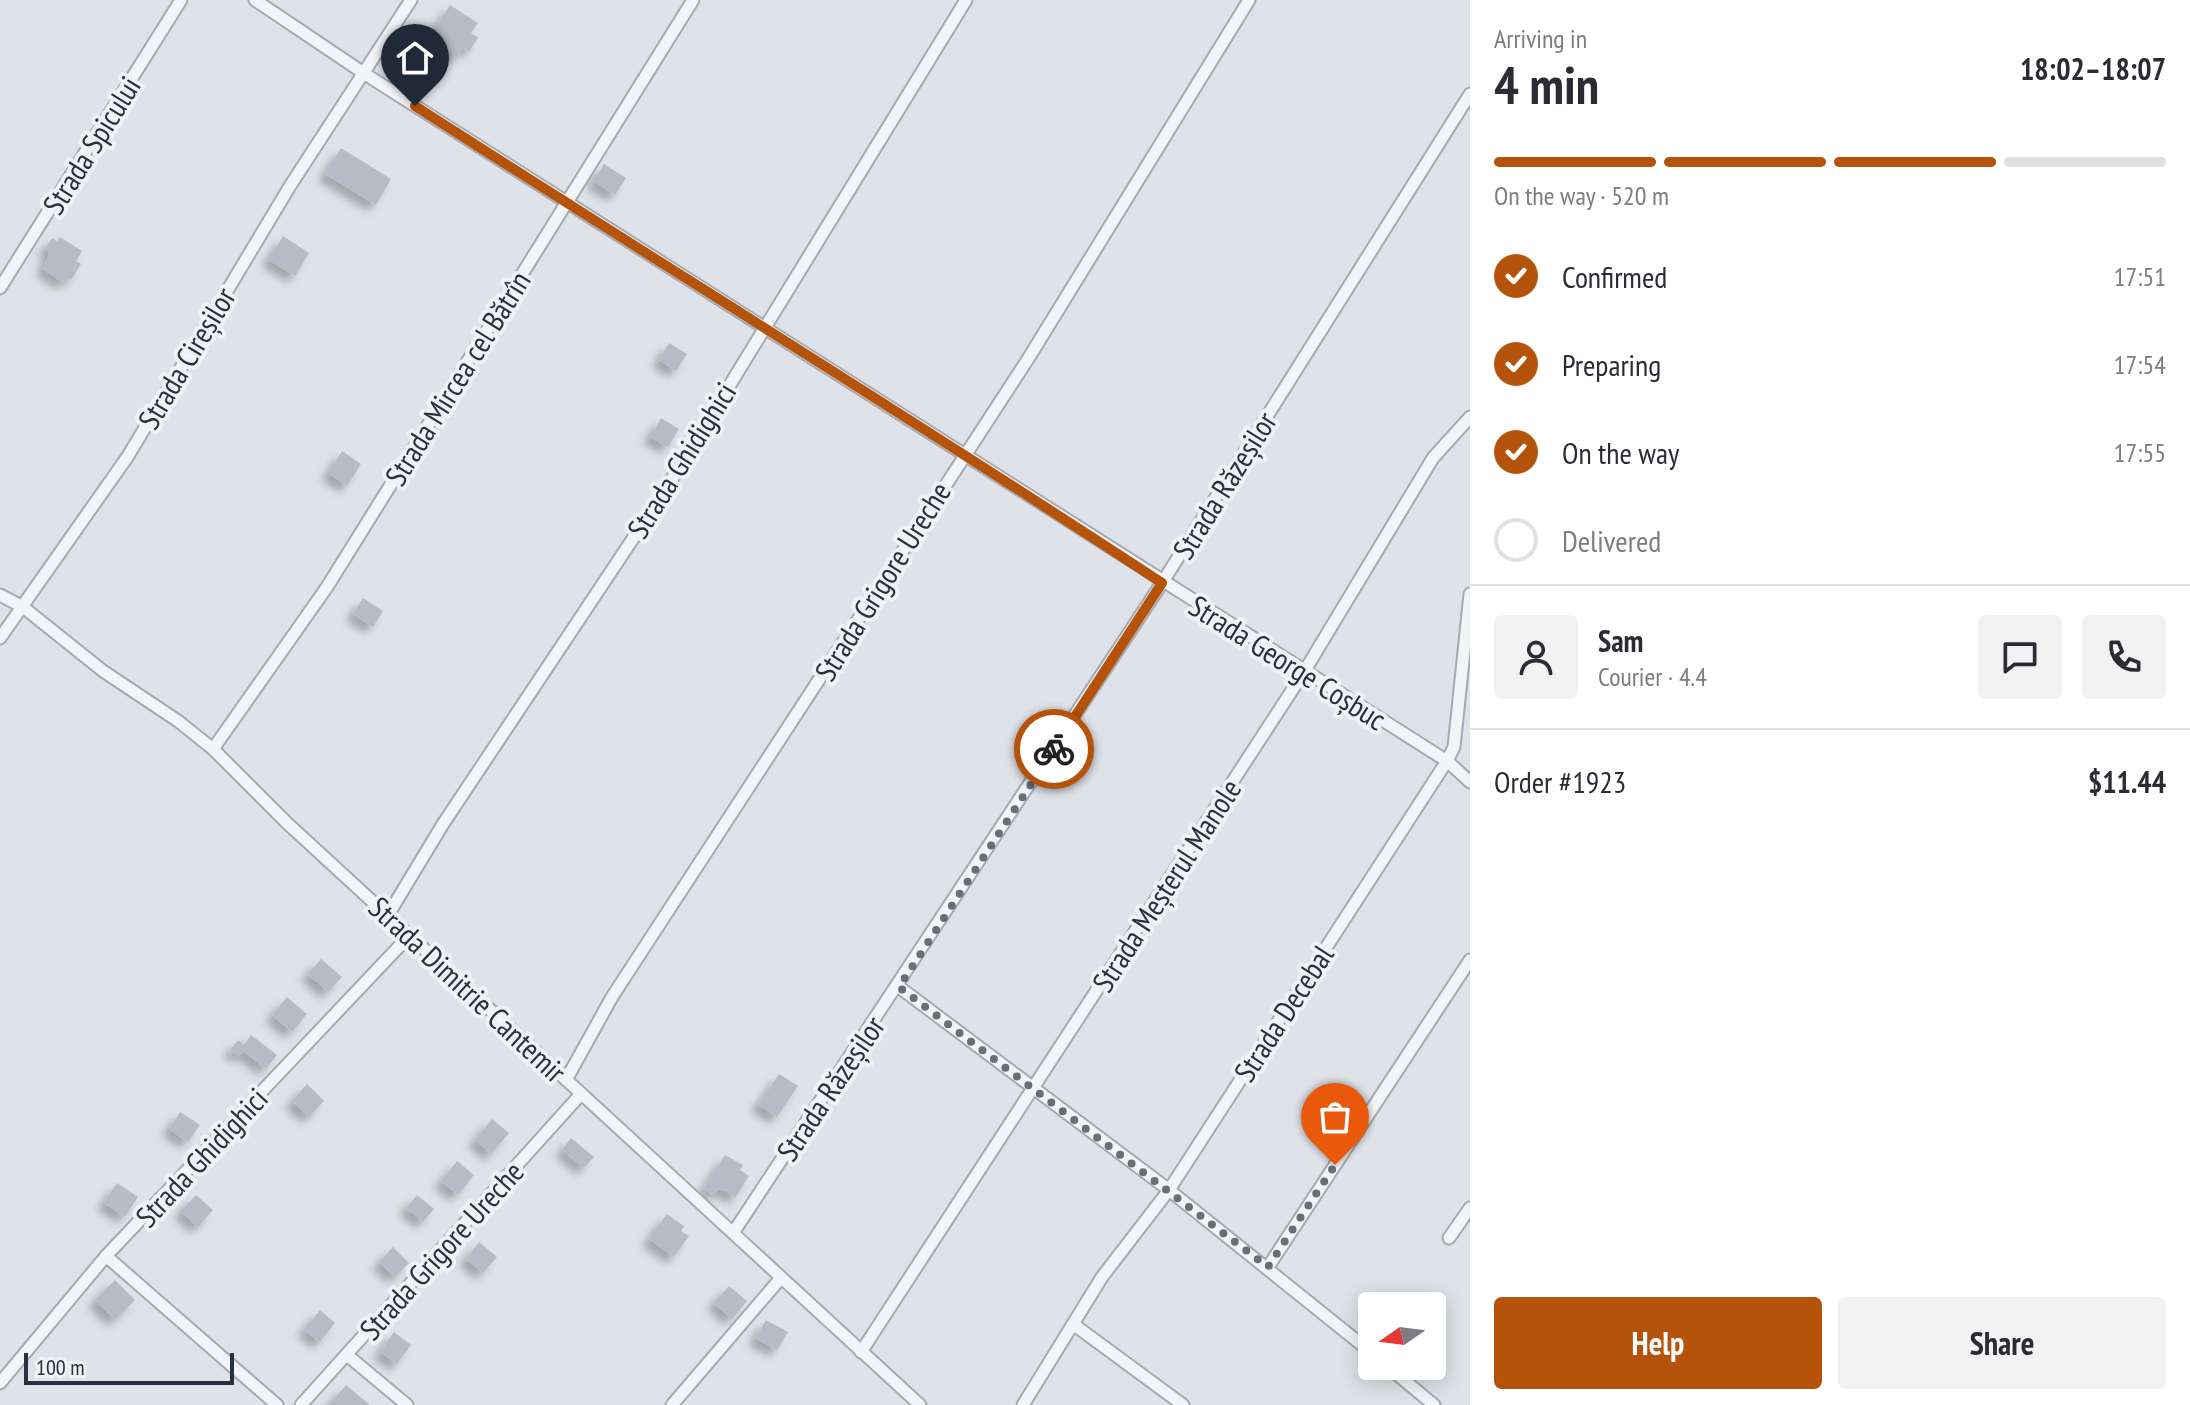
<!DOCTYPE html>
<meta charset="utf-8">
<style>
:root{--surface:#fff;--page:#f2f2f3;--text:#2b2b33;--muted:#7c7c81;--line:#e1e1e2;--accent:#b45309}
body{margin:0;font-family:"PT Sans Narrow",sans-serif;background:var(--page);color:var(--text);height:100vh;display:flex;flex-direction:column;font-size:30px;white-space:nowrap}
*{box-sizing:border-box;margin:0}
p{font-size:26px;color:var(--muted)}
.icon{flex:none;width:44px;height:44px;fill:none;stroke:currentColor;stroke-width:2;stroke-linecap:round;stroke-linejoin:round}
.map{position:relative;flex:1;overflow:hidden}
.side{display:flex;flex-direction:column;background:var(--surface);width:720px}
.side>*{flex:none}
.needle{width:52px;rotate:256deg}
.tools{position:absolute;left:1358px;top:1292px;display:grid;gap:16px}
.tools a{display:grid;place-items:center;width:88px;height:88px;border-radius:8px;background:var(--surface);box-shadow:0 4px 20px #0003;font-size:40px}
.scale{position:absolute;left:24px;bottom:20px;width:210px;box-sizing:border-box;padding-left:8px;border:4px solid #273140;border-top:0;font-size:22px;line-height:28px;white-space:nowrap;color:#273140;-webkit-text-stroke:6px #eef2f6;paint-order:stroke}
.pin{position:absolute;display:grid;place-items:center;width:68px;height:68px;color:#fff;margin:-82px -34px;border-radius:50% 50% 50% 0;rotate:-45deg;box-shadow:0 0 8px #0007}
.pin .icon{rotate:45deg}
.courier{position:absolute;display:grid;place-items:center;width:80px;height:80px;margin:-40px;border:6px solid #b45309;border-radius:50%;background:#fff;color:#222;box-shadow:0 2px 10px #0007}
.head em{font-style:normal;font-weight:700}
.head div{display:flex;flex-direction:column-reverse}
.head{display:flex;align-items:center;justify-content:space-between;height:136px;padding:0 24px}
h1{font-size:52px;font-weight:700;line-height:60px}
.bar{display:grid;grid-template-columns:repeat(4,1fr);gap:12px 8px;align-content:center;height:96px;padding:0 24px}
.bar i{height:10px;border-radius:6px;background:var(--line)}
.bar .selected{background:var(--accent)}
.bar p{grid-column:span 4}
.line{display:flex;align-items:center;gap:20px;padding:0 24px;border-top:2px solid var(--line)}
.line div{flex:1}
.round{display:grid;place-items:center;flex:none;width:84px;height:84px;border-radius:8px;background:var(--page)}
ol{padding:0 24px;list-style:none}
li{display:flex;align-items:center;gap:24px;height:88px}
li p{margin-inline-start:auto}
li .icon{padding:8px;border-radius:50%;background:var(--accent);color:#fff;stroke-width:4}
li:last-child{color:var(--muted)}
li i{width:44px;height:44px;border:4px solid var(--line);border-radius:50%}
.button{display:flex;gap:16px;margin-top:auto;padding:16px 24px}
.button a{flex:1;height:92px;border-radius:8px;background:var(--accent);color:#fff;font-size:32px;font-weight:700;line-height:92px;text-align:center}
.button a+a{background:var(--page);color:var(--text)}
main{display:flex;flex:1;min-height:0}
.map>svg:first-child{display:block}
</style>
<main>
<div class="map">
<svg width="1470" height="1405" viewBox="0 0 1470 1405">
<defs>
<filter id="shadow"><feDropShadow dx="-7" dy="7" stdDeviation="4" flood-color="#0004"/></filter>
</defs>
<rect width="100%" height="100%" fill="#dfe3e9"/>
<g fill="#b6bcc6" filter="url(#shadow)">
<path d="M450,5L478,23L471,33L478,38L469,52L463,47L457,57L428,38Z"/>
<path d="M341,148L391,179L376,205L325,174Z"/>
<path d="M604,164L626,178L615,195L593,181Z"/>
<path d="M283,236L309,253L295,276L269,260Z"/>
<path d="M60,237L82,251L76,261L81,264L71,280L66,277L62,282L43,269L50,252L45,249L52,238L57,241Z"/>
<path d="M669,343L687,354L676,371L659,360Z"/>
<path d="M661,418L679,429L668,447L650,437Z"/>
<path d="M342,451L361,464L347,486L328,473Z"/>
<path d="M363,598L383,611L373,627L353,614Z"/>
<path d="M321,959L342,977L328,992L308,974Z"/>
<path d="M287,997L307,1014L292,1032L272,1015Z"/>
<path d="M251,1035L277,1055L266,1069L243,1051L239,1056L230,1050L238,1040L244,1045Z"/>
<path d="M779,1074L798,1086L777,1117L758,1105Z"/>
<path d="M307,1084L324,1101L309,1117L292,1101Z"/>
<path d="M180,1112L200,1125L188,1142L169,1129Z"/>
<path d="M492,1119L509,1133L491,1154L475,1140Z"/>
<path d="M571,1138L594,1157L584,1168L562,1150Z"/>
<path d="M725,1155L743,1165L740,1170L749,1176L735,1198L726,1191L718,1189L713,1195L704,1189Z"/>
<path d="M457,1161L474,1175L458,1195L441,1181Z"/>
<path d="M117,1183L138,1197L125,1217L104,1203Z"/>
<path d="M196,1195L213,1210L198,1227L181,1211Z"/>
<path d="M417,1195L434,1209L423,1222L406,1208Z"/>
<path d="M667,1214L684,1226L681,1231L689,1236L674,1257L649,1239Z"/>
<path d="M479,1242L497,1257L483,1273L466,1259Z"/>
<path d="M393,1247L409,1263L395,1277L379,1262Z"/>
<path d="M115,1280L135,1300L115,1320L95,1300Z"/>
<path d="M729,1286L747,1301L732,1319L714,1303Z"/>
<path d="M320,1310L335,1323L320,1342L304,1330Z"/>
<path d="M766,1320L788,1332L777,1350L755,1338Z"/>
<path d="M394,1332L411,1345L397,1364L380,1352Z"/>
<path d="M346,1385L370,1405H329Z"/>
</g>
<g fill="none" stroke-linecap="round" stroke-linejoin="round">
<g stroke="#a4aab3" stroke-width="15">
<g id="street">
<path d="M255,0L365,74L1447,761L1470,782"/>
<path d="M0,288L181,0"/>
<path d="M0,595L23,607L103,671L178,721L213,749L287,823L920,1405"/>
<path d="M0,638L128,456L290,186L411,0"/>
<path d="M213,749L327,587L693,0"/>
<path d="M388,915L443,824L666,489L966,0"/>
<path d="M899,987L1169,1190L1372,1353"/>
<path d="M566,1080L612,997L1028,359L1249,0"/>
<path d="M733,1233L1162,583L1470,94"/>
<path d="M1449,1238L1470,1208"/>
<path d="M106,1256L277,1405"/>
<path d="M1268,1267L1470,960"/>
<path d="M1073,1324L1183,1405"/>
<path d="M861,1352L1304,672L1433,458L1470,417"/>
<path d="M347,1355L407,1405"/>
<path d="M1387,1366L1434,1405"/>
<path d="M0,1383L106,1256L409,936"/>
<path d="M301,1405L581,1094"/>
<path d="M672,1405L780,1279"/>
<path d="M1023,1405L1102,1277L1169,1190L1447,761L1454,747L1470,594"/>
</g>
</g>
<use href="#street" stroke="#f2f4f7" stroke-width="11"/>
</g>
<g fill="none" stroke-linecap="round" stroke-linejoin="round">
<path stroke="#676f7b" stroke-width="8" stroke-dasharray="0 14.4" d="M1054,749L899,987L1268,1267L1335,1165"/>
<path stroke="#b45309" stroke-width="10" d="M415,106C664,266 916,421 1162,583L1054,749"/>
</g>
<g text-anchor="middle" dominant-baseline="central" stroke-width="8" stroke-linejoin="round" paint-order="stroke">
<g font-size="30" fill="#273140" stroke="#eef2f6">
<text transform="translate(91 145) rotate(-58)">Strada Spicului</text>
<text transform="translate(186 358) rotate(-59)">Strada Cireșilor</text>
<text transform="translate(457 378) rotate(-58)">Strada Mircea cel Bătrîn</text>
<text transform="translate(681 460) rotate(-58)">Strada Ghidighici</text>
<text transform="translate(1224 485) rotate(-58)">Strada Răzeșilor</text>
<text transform="translate(882 581) rotate(-58)">Strada Grigore Ureche</text>
<text transform="translate(1288 662) rotate(32)">Strada George Coșbuc</text>
<text transform="translate(1166 885) rotate(-57)">Strada Meșterul Manole</text>
<text transform="translate(468 989) rotate(43)">Strada Dimitrie Cantemir</text>
<text transform="translate(1283 1013) rotate(-57)">Strada Decebal</text>
<text transform="translate(830 1088) rotate(-56)">Strada Răzeșilor</text>
<text transform="translate(201 1157) rotate(-47)">Strada Ghidighici</text>
<text transform="translate(441 1250) rotate(-48)">Strada Grigore Ureche</text>
</g>
</g>
</svg>
<div class="tools">
<a><svg class="needle" viewBox="-14 -14 28 28"><path d="M0-13l5 13h-10z" fill="#e53935"/><path d="M0 13l5-13h-10z" fill="#7c7c81"/></svg></a>
</div>
<div class="scale">100 m</div>
<div class="pin" style="left:1335px;top:1165px;background:#ea580c"><svg class="icon" aria-label="bag" viewBox="0 0 24 24"><path d="M5 8h14l-1 12H6zM9 8a3 3 0 0 1 6 0"/></svg></div>
<div class="pin" style="left:415px;top:106px;background:#1f2937"><svg class="icon" aria-label="home" viewBox="0 0 24 24"><path d="M3 11l9-7 9 7M6 9v11h12V9"/></svg></div>
<div class="courier" style="left:1054px;top:749px"><svg class="icon" aria-label="bike" viewBox="0 0 24 24"><circle cx="6" cy="16" r="4"/><circle cx="18" cy="16" r="4"/><path d="M6 16l4-8h5l3 8M10 8l3 8H6M13 5h3"/></svg></div>
</div>
<section class="side">
<div class="head"><div><h1>4 min</h1><p>Arriving in</p></div><em>18:02–18:07</em></div>
<div class="bar"><i class="selected"></i><i class="selected"></i><i class="selected"></i><i></i><p>On the way · 520 m</p></div>
<ol>
<li><svg class="icon" aria-label="check" viewBox="0 0 24 24"><path d="M5 12l5 5 9-10"/></svg>Confirmed<p>17:51</p></li>
<li><svg class="icon" aria-label="check" viewBox="0 0 24 24"><path d="M5 12l5 5 9-10"/></svg>Preparing<p>17:54</p></li>
<li><svg class="icon" aria-label="check" viewBox="0 0 24 24"><path d="M5 12l5 5 9-10"/></svg>On the way<p>17:55</p></li>
<li><i></i>Delivered</li>
</ol>
<div class="line" style="height:144px"><a class="round"><svg class="icon" aria-label="person" viewBox="0 0 24 24"><circle cx="12" cy="8" r="4"/><path d="M4 21q1-7 8-7t8 7"/></svg></a><div><b>Sam</b><p>Courier · 4.4</p></div><a class="round"><svg class="icon" aria-label="chat" viewBox="0 0 24 24"><path d="M4 5h16v11H9l-5 4z"/></svg></a><a class="round"><svg class="icon" aria-label="phone" viewBox="0 0 24 24"><path d="M5 4h4l2 5-3 2q2 4 5 5l2-3 5 2v4C11 20 4 13 5 4z"/></svg></a></div>
<div class="line" style="height:104px"><div>Order #1923</div><b>$11.44</b></div>
<div class="button"><a>Help</a><a>Share</a></div>
</section>
</main>
